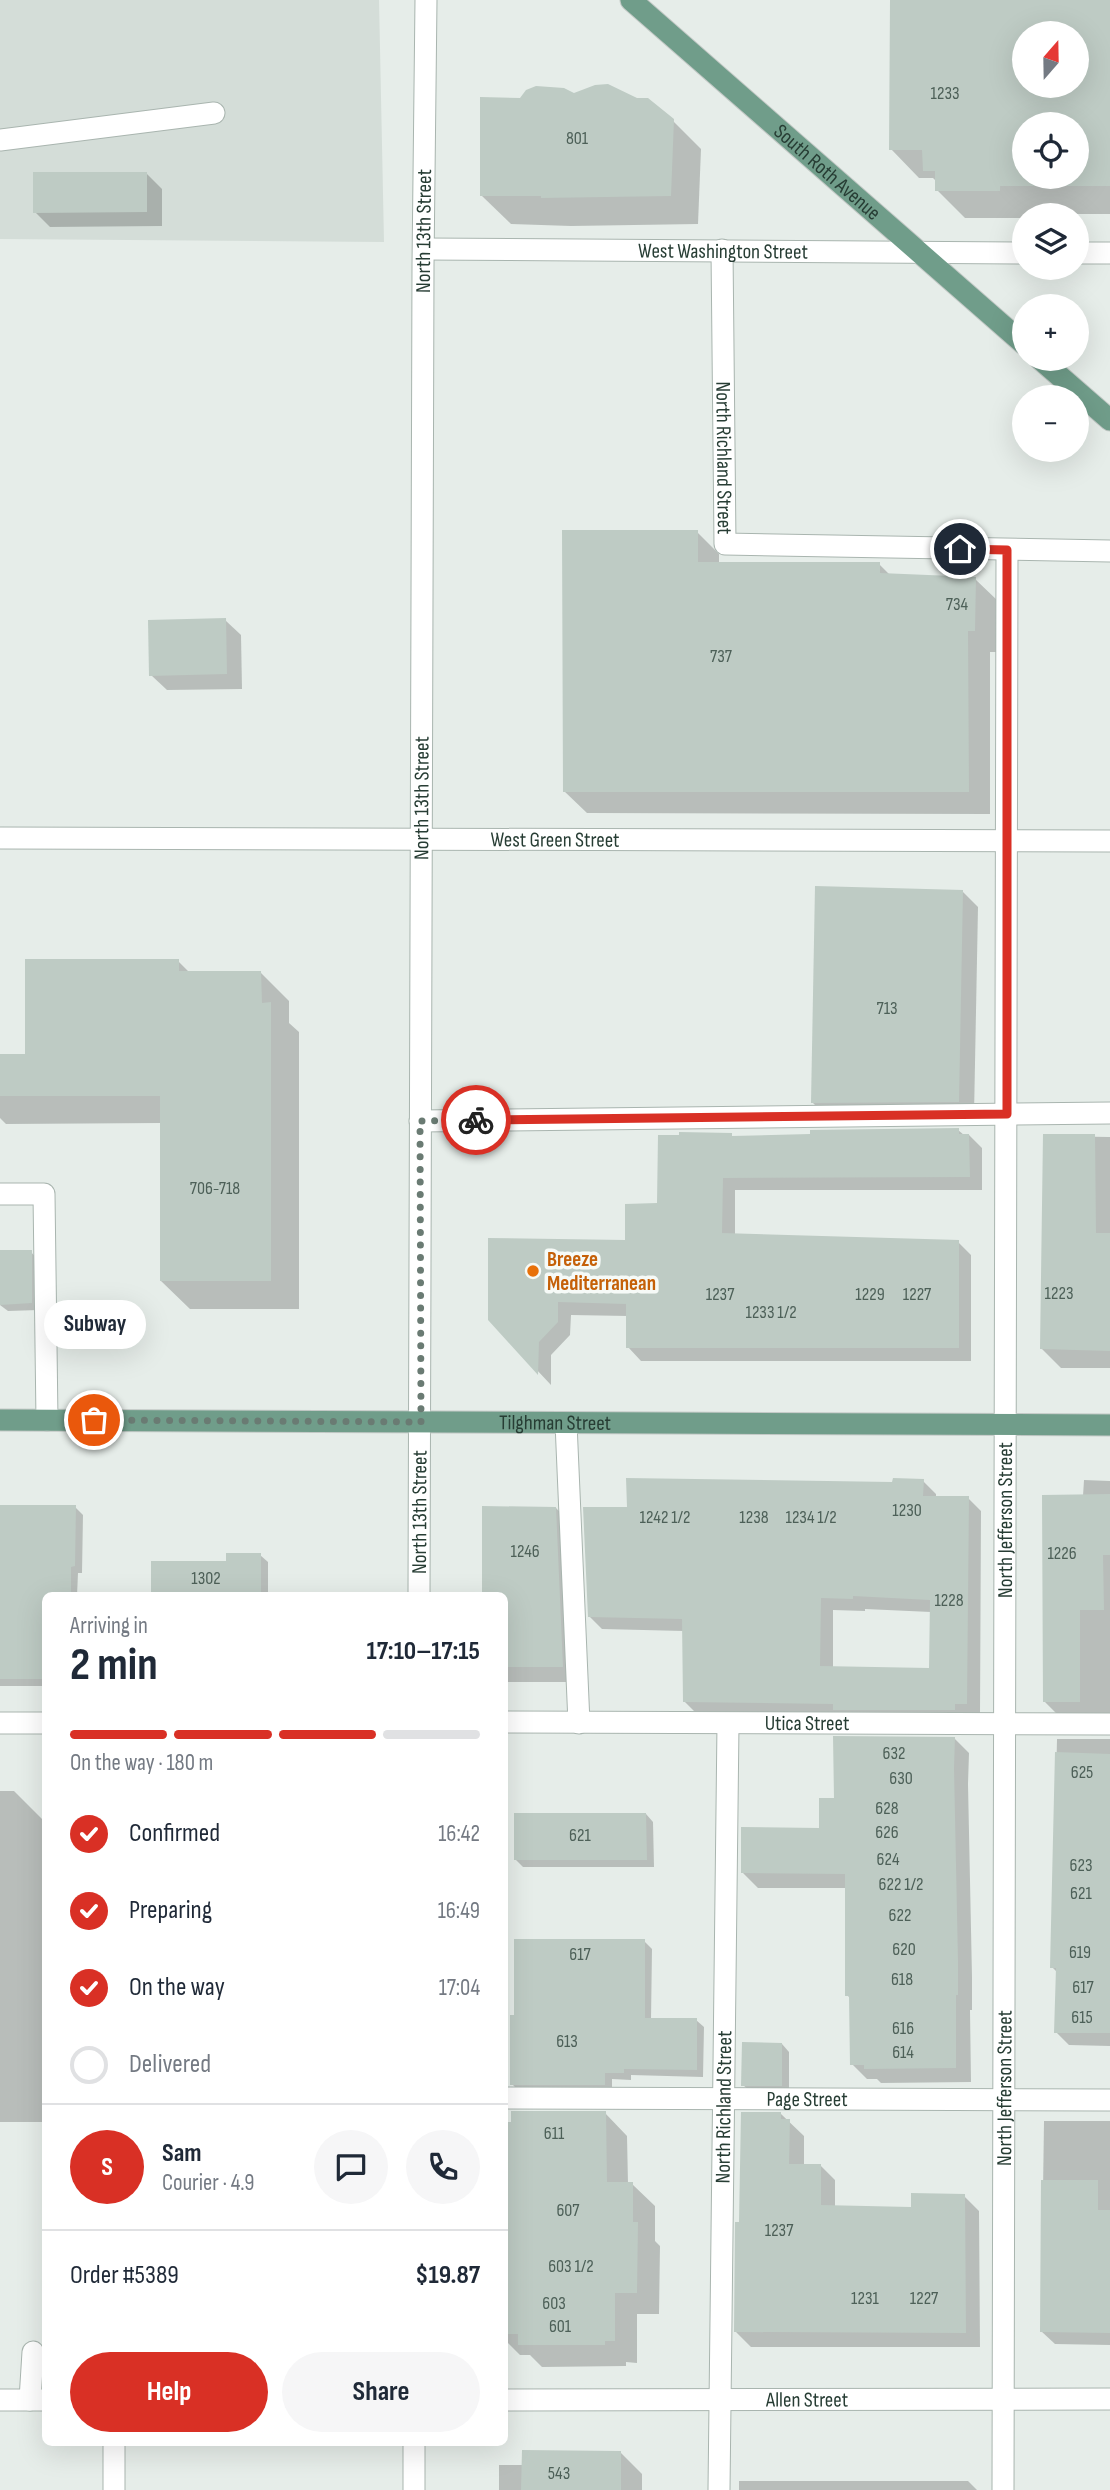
<!DOCTYPE html>
<meta charset="utf-8">
<style>
:root{--surface:#fff;--page:#f6f6f7;--text:#1f2937;--muted:#747a83;--line:#e0e1e3;--accent:#d93025}
body{margin:0;font-family:"Sofia Sans Condensed",sans-serif;background:var(--page);color:var(--text);height:100vh;display:flex;flex-direction:column;font-size:26px;white-space:nowrap}
*{box-sizing:border-box;margin:0}
p{font-size:23px;color:var(--muted)}
.icon{flex:none;width:38px;height:38px;fill:none;stroke:currentColor;stroke-width:2;stroke-linecap:round;stroke-linejoin:round}
.map{position:relative;flex:1;overflow:hidden}
.side{position:absolute;left:42px;top:1592px;width:466px;height:854px;display:flex;flex-direction:column;background:var(--surface);border-radius:10px;box-shadow:0 7px 28px #0002}
.side>*{flex:none}
.needle{width:46px;rotate:20deg}
.buttons{position:absolute;left:1012px;top:21px;display:grid;gap:14px}
.buttons a{display:grid;place-items:center;width:77px;height:77px;border-radius:50%;background:var(--surface);box-shadow:0 7px 28px #0002;font-size:35px}
.pin{position:absolute;display:grid;place-items:center;width:60px;height:60px;color:#fff;margin:-30px;border:4px solid #fff;border-radius:50%;box-shadow:0 2px 7px #0007}
.courier{position:absolute;display:grid;place-items:center;width:70px;height:70px;margin:-35px;border:5px solid #d93025;border-radius:50%;background:#fff;color:#222;box-shadow:0 2px 9px #0007}
.bubble{position:absolute;height:49px;border-radius:24px;background:var(--surface);box-shadow:0 7px 28px #0002;font-size:23px;font-weight:700;line-height:49px;text-align:center}
.overview em{font-style:normal;font-weight:700}
.overview div{display:flex;flex-direction:column-reverse}
.overview{display:flex;align-items:center;justify-content:space-between;height:119px;padding:0 28px}
h1{font-size:46px;font-weight:700;line-height:52px}
.bar{display:grid;grid-template-columns:repeat(4,1fr);gap:10px 7px;align-content:center;height:84px;padding:0 28px}
.bar i{height:9px;border-radius:5px;background:var(--line)}
.bar .on{background:var(--accent)}
.bar p{grid-column:span 4}
.line{display:flex;align-items:center;gap:18px;padding:0 28px;border-top:2px solid var(--line)}
.line div{flex:1}
.round{display:grid;place-items:center;flex:none;width:74px;height:74px;border-radius:37px;background:var(--page)}
ol{padding:0 28px;list-style:none}
li{display:flex;align-items:center;gap:21px;height:77px}
li p{margin-inline-start:auto}
li .icon{padding:7px;border-radius:50%;background:var(--accent);color:#fff;stroke-width:4}
li:last-child{color:var(--muted)}
li i{width:38px;height:38px;border:4px solid var(--line);border-radius:50%}
.cta{display:flex;gap:14px;margin-top:auto;padding:14px 28px}
.cta a{flex:1;height:80px;border-radius:42px;background:var(--accent);color:#fff;font-size:28px;font-weight:700;line-height:80px;text-align:center}
.cta a+a{background:var(--page);color:var(--text)}
.map>svg:first-child{display:block}
</style>
<div class="map">
<svg width="1110" height="2490" viewBox="0 0 1110 2490">
<rect width="100%" height="100%" fill="#e6ede9"/>
<path fill="#d4ddd8" d="M0,0H379L384,242L0,239Z"/>
<g fill="#0003" fill-rule="evenodd">
<path d="M892,0H1110V214H1028L1024,215V218H965L937,190V182L933,178H919L891,149ZM1024,33H1076V86H1024ZM1024,124H1076V177H1024Z"/>
<path d="M521,100L672,120L701,149L698,224L571,226L511,224L482,196Z"/>
<path d="M146,173L162,189V226L50,227L35,212Z"/>
<path d="M697,532L719,554V564H879L890,575L975,579L998,601L996,652H990V814L587,813L564,791Z"/>
<path d="M225,620L241,635L242,689L167,690L151,675Z"/>
<path d="M963,892L978,907L974,1116L828,1118L813,1103Z"/>
<path d="M178,961L190,973H261L289,1001V1023L299,1032V1309H190L161,1281L162,1123L6,1124L0,1118V1056H27Z"/>
<path d="M958,1130L964,1135H969L982,1148V1190H735V1235L958,1242L971,1255V1361H641L628,1347V1316L571,1315L570,1335L551,1355V1385L490,1320L627,1242L659,1205L731,1135L735,1138Z"/>
<path d="M1045,1136L1110,1137V1368H1061L1042,1349Z"/>
<path d="M0,1251L31,1252L38,1260L39,1310L8,1311L0,1305Z"/>
<path d="M1084,1480L1110,1481V1724L1058,1715L1045,1702L1083,1496Z"/>
<path d="M923,1481L936,1494V1498H968L981,1511L980,1716L697,1714L684,1701V1631L602,1629L589,1616L629,1509ZM865,1609L931,1612V1670L833,1668V1610L865,1611Z"/>
<path d="M0,1507H75L83,1515L82,1573H78L77,1596H46V1686H0Z"/>
<path d="M556,1508L571,1524L578,1682H504V1596H483Z"/>
<path d="M260,1555L268,1562V1596H153L228,1562Z"/>
<path d="M954,1738L969,1753L968,1784L972,1977V2010H970L971,2082L881,2083L877,2079H867L852,2064L851,1999L847,1995L846,1888H758L743,1873L820,1830L836,1800Z"/>
<path d="M1057,1739H1110V2046L1069,2045L1056,2032L1057,1972L1052,1967Z"/>
<path d="M0,1791H14L46,1823V2122H0Z"/>
<path d="M646,1814L653,1822L654,1867H523L516,1860Z"/>
<path d="M644,1941L652,1949L651,2020H696L704,2027L703,2077L631,2075V2080L612,2079V2092H520L512,2084L516,2016Z"/>
<path d="M782,2044L789,2052V2093L751,2092L743,2085Z"/>
<path d="M605,2113L627,2136L628,2184H632L655,2206V2241L660,2246L659,2314H637V2363L626,2362V2366L542,2367L530,2355H520L504,2339V2124Z"/>
<path d="M781,2114L804,2136V2165H820L835,2180V2207L913,2209L964,2196L979,2211L980,2347H751L736,2332L741,2223Z"/>
<path d="M1044,2121H1110V2345L1055,2344L1041,2331Z"/>
<path d="M620,2452L642,2474V2490H499V2465H523Z"/>
<path d="M739,2481H968L977,2490H739Z"/>
</g>
<g fill="#becbc4" fill-rule="evenodd">
<path d="M890,0H1110V186H1000V191H935V171H923L922,150H889ZM1024,33H1076V86H1024ZM1024,124H1076V177H1024Z"/>
<path d="M608,84L637,98H648L674,119L671,196L541,198V196H480V97L520,98L526,90L536,86L564,88L574,93L595,85Z"/>
<path d="M33,172H147V212L33,213Z"/>
<path d="M562,530H698V562H880V573L976,577L975,631H968L969,792H563Z"/>
<path d="M226,618L227,674L149,676L148,620Z"/>
<path d="M815,886L963,890L959,1102L811,1103Z"/>
<path d="M25,959H179V971H261L262,1003L271,1002V1281H160V1096H0V1054H25Z"/>
<path d="M959,1128V1134H969L970,1177L723,1178L722,1233L959,1240V1348H626V1304L558,1302V1322L539,1342L538,1375L488,1320V1238L625,1240V1204L657,1203L658,1135H679V1132L732,1133V1136L810,1134V1130Z"/>
<path d="M1043,1134H1095L1096,1233H1110V1351L1040,1349Z"/>
<path d="M0,1250H32V1303L0,1305Z"/>
<path d="M626,1478L892,1482L893,1478L924,1479L923,1496H969L967,1704H955V1710H833V1704L683,1702L682,1619L588,1617L583,1507H627ZM853,1596L930,1600L929,1668L820,1666L821,1598L853,1599Z"/>
<path d="M1110,1494V1555H1103L1104,1610H1080V1702H1043L1042,1495Z"/>
<path d="M0,1505H76L75,1566L71,1567V1596H46V1679H0Z"/>
<path d="M482,1506L556,1507L563,1667H504V1596H482Z"/>
<path d="M226,1553H261V1596H151V1561H226Z"/>
<path d="M833,1736L955,1737L954,1768L958,1961V1995H956V2068L864,2069V2065H850L849,1996H845V1874L741,1873V1827L819,1828V1798H834Z"/>
<path d="M1055,1752L1110,1754V2033H1054L1056,1968H1050Z"/>
<path d="M514,1813H646L647,1860H514Z"/>
<path d="M514,1939H645V2018H697V2070L624,2069V2073H605V2085H510V2015H514Z"/>
<path d="M742,2042L782,2043V2086H741Z"/>
<path d="M511,2111H606L607,2182H633V2222H638L637,2293H615V2341H605V2345H518V2334H504V2122H511Z"/>
<path d="M741,2112H781V2119H790L789,2164H821V2205L911,2207V2193L965,2194L966,2333L734,2332L735,2222H739Z"/>
<path d="M1041,2180H1098V2210H1110V2333L1040,2332Z"/>
<path d="M522,2450L621,2451V2490H521Z"/>
</g>
<g fill="none" stroke-linecap="round" stroke-linejoin="round">
<g stroke="#a9b5af" stroke-width="23">
<g id="minor">
<path d="M0,140L214,113"/>
<path id="s1" d="M424,249L1024,253"/>
<path id="s2" d="M722,250L725,544L1110,551"/>
<path d="M1076,253H1110"/>
<path id="s3" d="M0,838L1110,841"/>
<path d="M420,1121L1110,1113"/>
<path d="M0,1194H44L47,1420"/>
<path d="M566,1423L579,1723"/>
<path id="s4" d="M419,1596L423,265L426,0"/>
<path id="s5" d="M504,1722L1110,1724"/>
<path d="M0,1723H46"/>
<path id="s6" d="M504,2098L1110,2100"/>
<path d="M0,2400H46"/>
<path d="M30,2400L33,2352"/>
<path id="s7" d="M504,2400L1110,2399"/>
<path d="M114,2490V2443"/>
<path d="M414,2490V2443"/>
<path id="s8" d="M719,2490L728,1724"/>
<path id="s9" d="M1003,2490C1006,1843 1004,1196 1007,550"/>
</g>
</g>
<g stroke="#c3c9c6" stroke-width="23">
<g id="major">
<path id="s10" d="M631,0L1024,344"/>
<path d="M1040,359L1110,420"/>
<path id="s11" d="M0,1420L1110,1425"/>
</g>
</g>
<use href="#minor" stroke="#fff" stroke-width="21"/>
<use href="#major" stroke="#709d8a" stroke-width="21"/>
</g>
<g fill="none" stroke-linecap="round" stroke-linejoin="round">
<path stroke="#6a7b73" stroke-width="7" stroke-dasharray="0 12.6" d="M94,1420L421,1422L420,1121L476,1120"/>
<path stroke="#d93025" stroke-width="9" d="M476,1120L1007,1114V550L960,549"/>
</g>
<circle fill="#e8710a" stroke="#f6faf7" stroke-width="2.5" cx="533" cy="1271" r="7"/>
<g text-anchor="middle" dominant-baseline="central" stroke-width="7" stroke-linejoin="round" paint-order="stroke">
<g font-size="18" fill="#4d6058">
<text x="945" y="93">1233</text>
<text x="577" y="138">801</text>
<text x="957" y="604">734</text>
<text x="721" y="656">737</text>
<text x="887" y="1008">713</text>
<text x="215" y="1188">706-718</text>
<text x="1059" y="1293">1223</text>
<text x="720" y="1294">1237</text>
<text x="870" y="1294">1229</text>
<text x="917" y="1294">1227</text>
<text x="771" y="1312">1233 1/2</text>
<text x="907" y="1510">1230</text>
<text x="665" y="1517">1242 1/2</text>
<text x="754" y="1517">1238</text>
<text x="811" y="1517">1234 1/2</text>
<text x="525" y="1551">1246</text>
<text x="1062" y="1553">1226</text>
<text x="206" y="1578">1302</text>
<text x="949" y="1600">1228</text>
<text x="894" y="1753">632</text>
<text x="1082" y="1772">625</text>
<text x="901" y="1778">630</text>
<text x="887" y="1808">628</text>
<text x="887" y="1832">626</text>
<text x="580" y="1835">621</text>
<text x="888" y="1859">624</text>
<text x="1081" y="1865">623</text>
<text x="901" y="1884">622 1/2</text>
<text x="1081" y="1893">621</text>
<text x="900" y="1915">622</text>
<text x="904" y="1949">620</text>
<text x="1080" y="1952">619</text>
<text x="580" y="1954">617</text>
<text x="902" y="1979">618</text>
<text x="1083" y="1987">617</text>
<text x="1082" y="2017">615</text>
<text x="903" y="2028">616</text>
<text x="567" y="2041">613</text>
<text x="903" y="2052">614</text>
<text x="554" y="2133">611</text>
<text x="568" y="2210">607</text>
<text x="779" y="2230">1237</text>
<text x="571" y="2266">603 1/2</text>
<text x="865" y="2298">1231</text>
<text x="924" y="2298">1227</text>
<text x="554" y="2303">603</text>
<text x="560" y="2326">601</text>
<text x="559" y="2473">543</text>
</g>
<g font-size="21" fill="#273d34" stroke="#f6faf7">
<text stroke="none"><textPath href="#s10" startOffset="261">South Roth Avenue</textPath></text>
<text stroke="none"><textPath href="#s4" startOffset="1365">North 13th Street</textPath></text>
<text stroke="none"><textPath href="#s1" startOffset="299">West Washington Street</textPath></text>
<text stroke="none"><textPath href="#s2" startOffset="208">North Richland Street</textPath></text>
<text stroke="none"><textPath href="#s4" startOffset="798">North 13th Street</textPath></text>
<text stroke="none"><textPath href="#s3" startOffset="555">West Green Street</textPath></text>
<text stroke="none"><textPath href="#s11" startOffset="555">Tilghman Street</textPath></text>
<text stroke="none"><textPath href="#s4" startOffset="84">North 13th Street</textPath></text>
<text stroke="none"><textPath href="#s9" startOffset="970">North Jefferson Street</textPath></text>
<text stroke="none"><textPath href="#s5" startOffset="303">Utica Street</textPath></text>
<text stroke="none"><textPath href="#s9" startOffset="402">North Jefferson Street</textPath></text>
<text stroke="none"><textPath href="#s6" startOffset="303">Page Street</textPath></text>
<text stroke="none"><textPath href="#s8" startOffset="383">North Richland Street</textPath></text>
<text stroke="none"><textPath href="#s7" startOffset="303">Allen Street</textPath></text>
</g>
<g font-size="21" font-weight="bold" fill="#c56008" stroke="#f6faf7" text-anchor="start">
<text x="547" y="1259">Breeze<tspan x="547" dy="24">Mediterranean</tspan></text>
</g>
</g>
</svg>
<div class="buttons">
<a><svg class="needle" viewBox="-14 -14 28 28"><path d="M0-13l5 13h-10z" fill="#e53935"/><path d="M0 13l5-13h-10z" fill="#747a83"/></svg></a>
<a><svg class="icon" aria-label="locate" viewBox="0 0 24 24"><circle cx="12" cy="12" r="6"/><path d="M12 2v4M12 18v4M2 12h4M18 12h4"/></svg></a>
<a><svg class="icon" aria-label="layers" viewBox="0 0 24 24"><path d="M12 4l9 5-9 5-9-5zM3 14l9 5 9-5"/></svg></a>
<a>+</a>
<a>−</a>
</div>
<div class="pin" style="left:94px;top:1420px;background:#ea580c"><svg class="icon" aria-label="bag" viewBox="0 0 24 24"><path d="M5 8h14l-1 12H6zM9 8a3 3 0 0 1 6 0"/></svg></div>
<div class="pin" style="left:960px;top:549px;background:#1f2937"><svg class="icon" aria-label="home" viewBox="0 0 24 24"><path d="M3 11l9-7 9 7M6 9v11h12V9"/></svg></div>
<div class="courier" style="left:476px;top:1120px"><svg class="icon" aria-label="bike" viewBox="0 0 24 24"><circle cx="6" cy="16" r="4"/><circle cx="18" cy="16" r="4"/><path d="M6 16l4-8h5l3 8M10 8l3 8H6M13 5h3"/></svg></div>
<div class="bubble" style="left:44px;top:1300px;width:102px">Subway</div>
<section class="side">
<div class="overview"><div><h1>2 min</h1><p>Arriving in</p></div><em>17:10–17:15</em></div>
<div class="bar"><i class="on"></i><i class="on"></i><i class="on"></i><i></i><p>On the way · 180 m</p></div>
<ol>
<li><svg class="icon" aria-label="check" viewBox="0 0 24 24"><path d="M5 12l5 5 9-10"/></svg>Confirmed<p>16:42</p></li>
<li><svg class="icon" aria-label="check" viewBox="0 0 24 24"><path d="M5 12l5 5 9-10"/></svg>Preparing<p>16:49</p></li>
<li><svg class="icon" aria-label="check" viewBox="0 0 24 24"><path d="M5 12l5 5 9-10"/></svg>On the way<p>17:04</p></li>
<li><i></i>Delivered</li>
</ol>
<div class="line" style="height:126px"><b class="round" style="background:var(--accent);color:#fff">S</b><div><b>Sam</b><p>Courier · 4.9</p></div><a class="round"><svg class="icon" aria-label="chat" viewBox="0 0 24 24"><path d="M4 5h16v11H9l-5 4z"/></svg></a><a class="round"><svg class="icon" aria-label="phone" viewBox="0 0 24 24"><path d="M5 4h4l2 5-3 2q2 4 5 5l2-3 5 2v4C11 20 4 13 5 4z"/></svg></a></div>
<div class="line" style="height:91px"><div>Order #5389</div><b>$19.87</b></div>
<div class="cta"><a>Help</a><a>Share</a></div>
</section>
</div>
